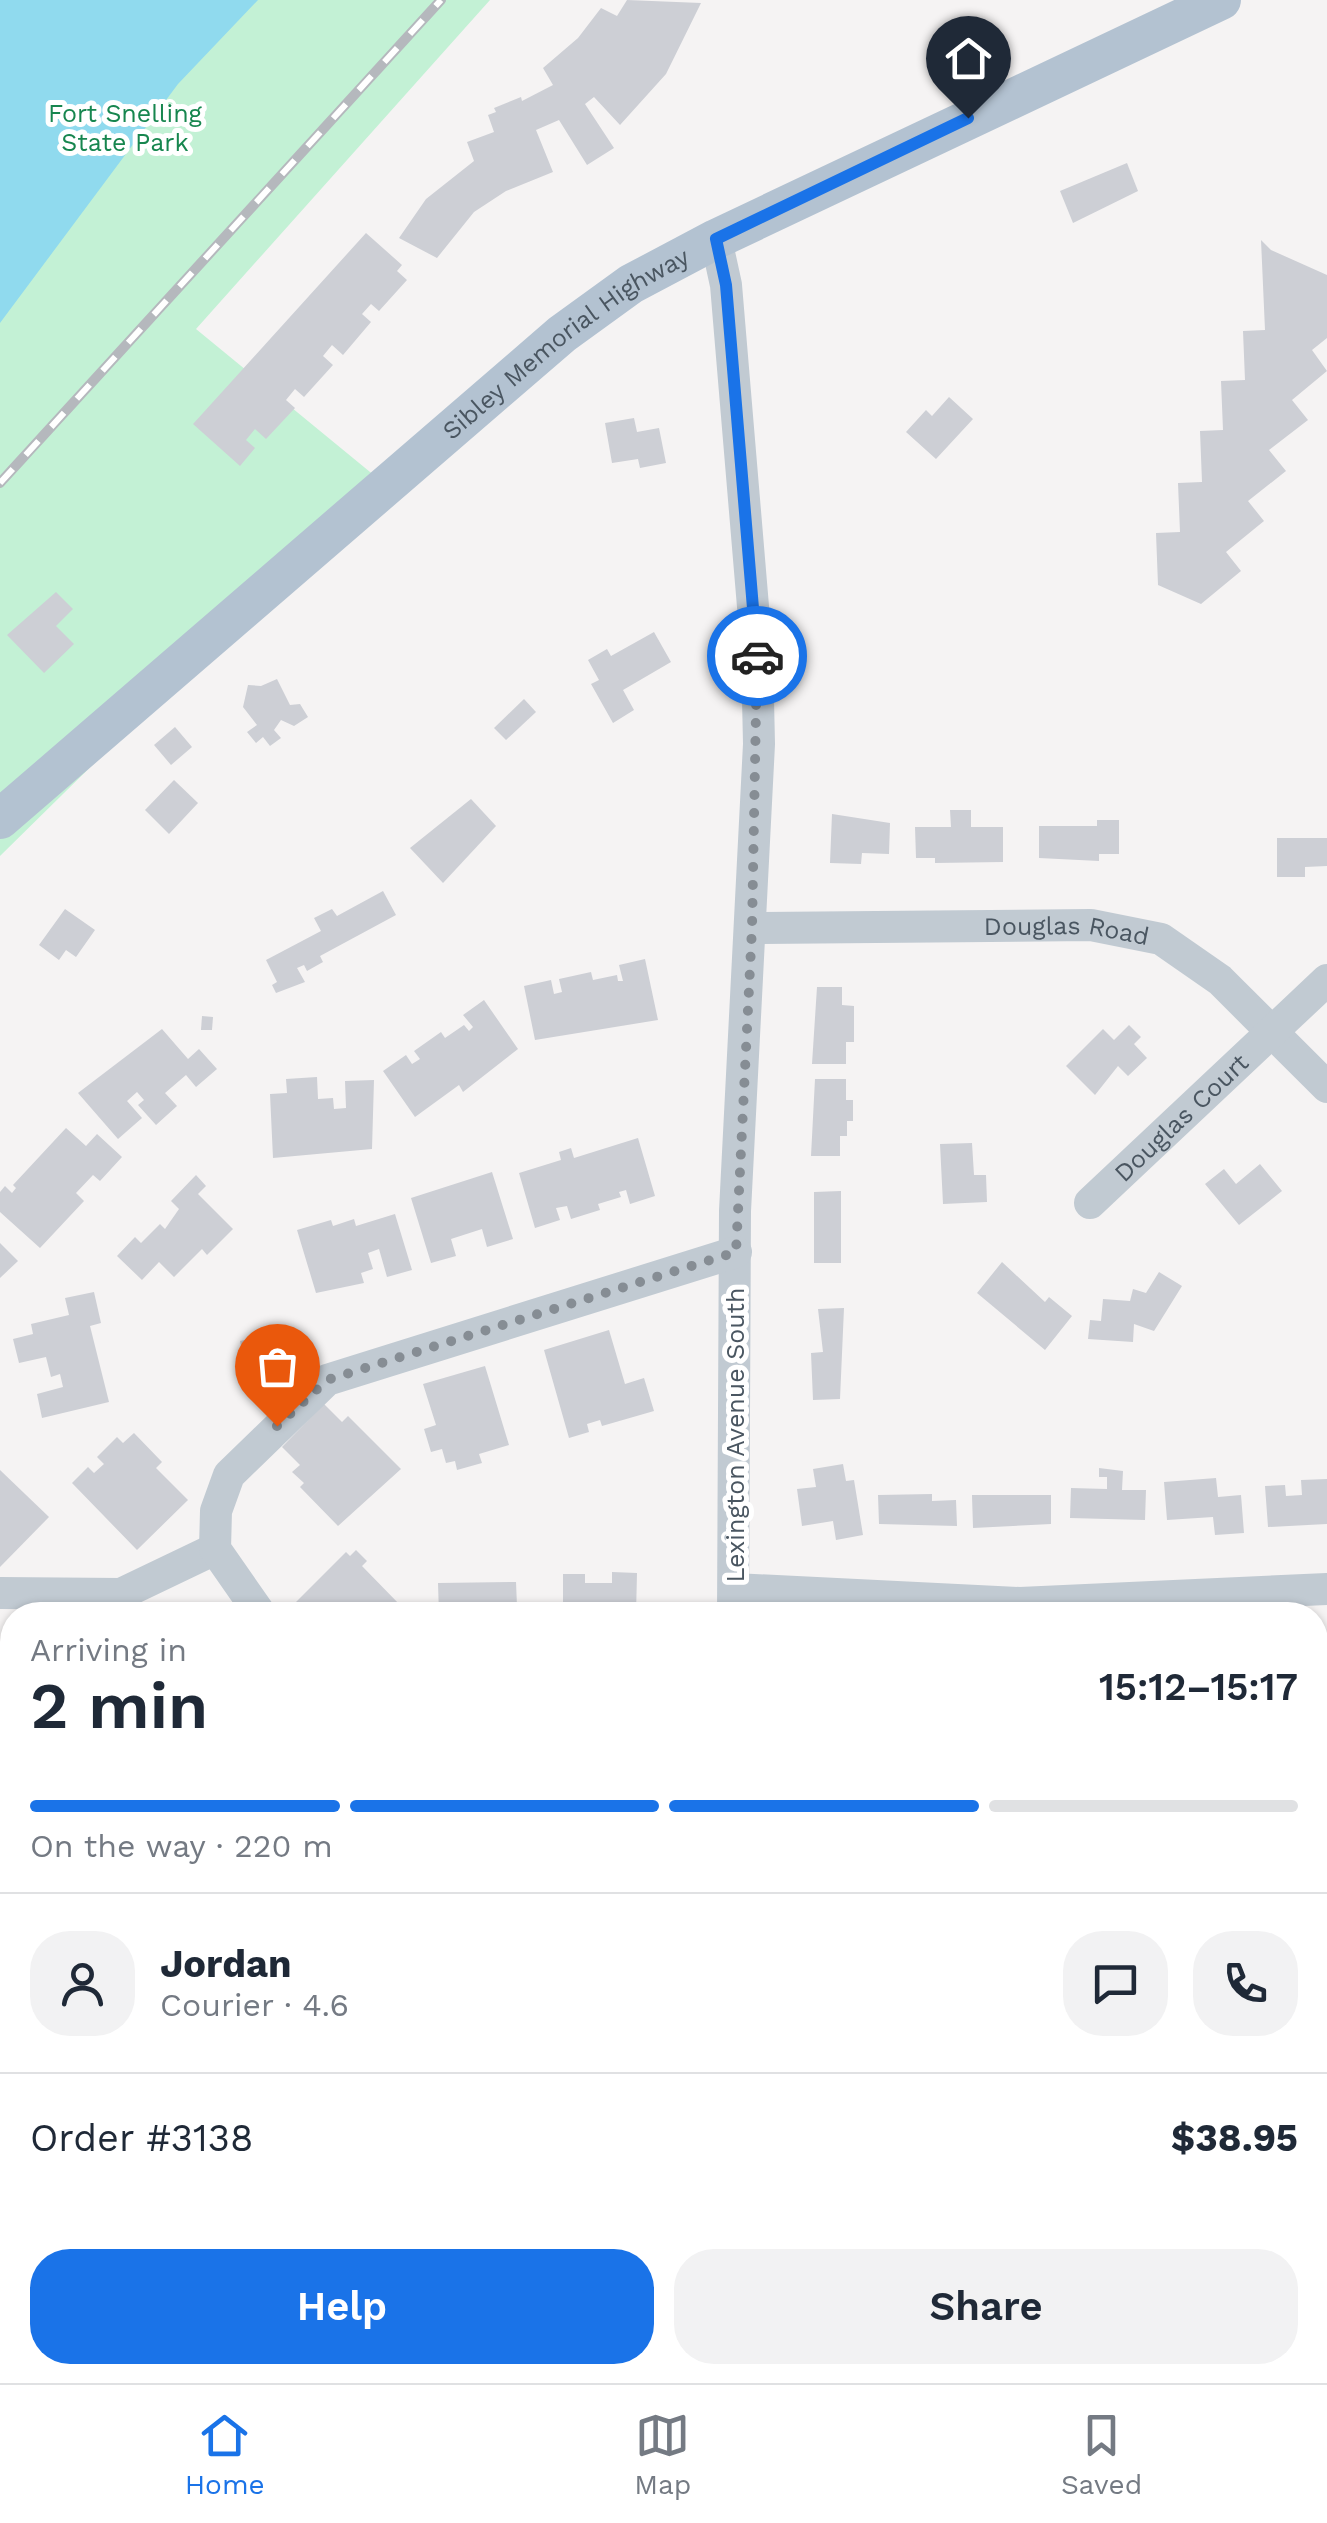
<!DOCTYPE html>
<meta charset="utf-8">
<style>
:root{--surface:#fff;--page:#f2f2f3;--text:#1f2937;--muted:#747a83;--line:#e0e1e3;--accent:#1a73e8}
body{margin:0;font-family:"Work Sans",sans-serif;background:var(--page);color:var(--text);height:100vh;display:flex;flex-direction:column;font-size:38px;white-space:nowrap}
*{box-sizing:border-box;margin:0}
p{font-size:32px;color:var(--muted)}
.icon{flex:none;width:55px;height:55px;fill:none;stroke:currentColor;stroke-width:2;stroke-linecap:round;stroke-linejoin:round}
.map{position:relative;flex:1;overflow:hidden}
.sheet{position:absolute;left:0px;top:1602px;width:1328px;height:782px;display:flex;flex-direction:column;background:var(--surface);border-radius:40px 40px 0 0;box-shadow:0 2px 8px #0004}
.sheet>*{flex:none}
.pin{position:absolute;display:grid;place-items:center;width:85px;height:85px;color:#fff;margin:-102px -42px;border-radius:50% 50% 50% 0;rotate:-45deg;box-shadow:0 0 10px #0007}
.pin .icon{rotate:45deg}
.courier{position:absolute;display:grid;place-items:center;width:100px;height:100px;margin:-50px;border:8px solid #1a73e8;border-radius:50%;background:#fff;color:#222;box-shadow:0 2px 12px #0007}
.head em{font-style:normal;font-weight:600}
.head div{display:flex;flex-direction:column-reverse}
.head{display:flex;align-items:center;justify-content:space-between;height:170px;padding:0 30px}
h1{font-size:65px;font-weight:600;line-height:75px}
.bar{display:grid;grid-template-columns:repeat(4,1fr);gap:15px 10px;align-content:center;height:120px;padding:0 30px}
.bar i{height:12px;border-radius:8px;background:var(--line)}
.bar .current{background:var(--accent)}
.bar p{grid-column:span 4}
.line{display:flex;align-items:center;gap:25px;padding:0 30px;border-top:2px solid var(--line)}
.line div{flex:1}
.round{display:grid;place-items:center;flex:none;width:105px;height:105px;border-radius:40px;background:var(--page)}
.action{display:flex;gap:20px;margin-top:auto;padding:20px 30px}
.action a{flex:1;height:115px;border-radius:40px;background:var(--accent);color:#fff;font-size:40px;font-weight:600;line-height:115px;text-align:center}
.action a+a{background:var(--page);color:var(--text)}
.tab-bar{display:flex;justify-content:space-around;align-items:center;height:140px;border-top:2px solid var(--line);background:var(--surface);font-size:28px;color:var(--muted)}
.tab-bar a{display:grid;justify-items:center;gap:5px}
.tab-bar .current{color:var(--accent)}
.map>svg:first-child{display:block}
</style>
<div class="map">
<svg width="1327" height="2383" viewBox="0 0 1327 2383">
<rect width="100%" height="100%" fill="#f5f3f3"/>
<path fill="#c3f1d5" d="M0,0H490L196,329L381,481L0,856Z"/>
<g fill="#90daee">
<path d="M0,0H258L178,84L0,323Z"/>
<path d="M778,2373L998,2372L999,2378L993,2383H778Z"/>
</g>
<g fill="#cdcfd5">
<path d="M627,0L701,3L666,74L620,125L594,97L585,104L614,148L587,165L559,120L536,130L553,172L506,191L474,212L437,258L399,238L426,199L474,161L467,142L494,132L488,115L496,112L494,108L521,97L522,101L553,85L543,68L578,38L601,8L617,16Z"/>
<path d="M1127,163L1138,191L1073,223L1060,191Z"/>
<path d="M366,233L402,265L397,271L407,280L379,311L371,304L362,314L371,322L343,355L332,345L323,356L333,365L304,397L295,389L286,400L295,408L266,439L255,429L246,440L255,448L240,466L193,424Z"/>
<path d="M1261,240L1271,250L1327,275V338L1312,350L1327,371L1292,400L1308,420L1269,450L1286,471L1248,501L1264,521L1226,552L1241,571L1201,604L1158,585L1156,533L1180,532L1178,483L1202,482L1200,431L1223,430L1221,381L1245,380L1243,331L1265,330Z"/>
<path d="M949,397L973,419L936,459L906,432L926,410L932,416Z"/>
<path d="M634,418L637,432L659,428L666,463L640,468L638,459L612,463L605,423Z"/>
<path d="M56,592L73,609L56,626L74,644L44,673L7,635Z"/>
<path d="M654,632L671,662L623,690L634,710L613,723L591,684L599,680L588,660L607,649L611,656Z"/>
<path d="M277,679L290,705L300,704L308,717L294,726L281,720L274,730L281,738L270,746L263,737L256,743L247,732L257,725L243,707L248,685L261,686Z"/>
<path d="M524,699L536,712L506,740L494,728Z"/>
<path d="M175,727L192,747L171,765L154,745Z"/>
<path d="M174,780L198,803L169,834L145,810Z"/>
<path d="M471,799L496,826L443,883L410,848Z"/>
<path d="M950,810H971V827H1003V862L935,863V858H916L915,827H951Z"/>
<path d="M832,814L890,823L889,854L862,853L861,864L830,863Z"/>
<path d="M1097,820H1119V854H1099V861L1039,858V826H1097Z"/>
<path d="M1277,838H1327V866L1305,867V877H1277Z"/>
<path d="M383,891L396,915L320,956L323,962L307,971L304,965L297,968L305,982L276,993L272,985L277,982L266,960L321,931L314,918L332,909L337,916Z"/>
<path d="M65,909L95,930L76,957L66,950L59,960L39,945Z"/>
<path d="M645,959L658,1020L535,1040L524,986L551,980L554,994L562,992L559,979L591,972L593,980L617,975L618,981H623L619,965Z"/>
<path d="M817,987H842V1005L854,1006V1042H846V1064H812Z"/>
<path d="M484,1000L518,1049L463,1092L459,1085L415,1117L383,1071L406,1055L412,1064L420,1059L414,1051L441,1032L445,1038L464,1025L469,1031L473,1027L463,1015Z"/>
<path d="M202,1016L213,1017L212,1030H201Z"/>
<path d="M1129,1025L1141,1037L1134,1044L1147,1058L1128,1076L1118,1066L1095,1095L1066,1066L1103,1029L1114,1040Z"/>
<path d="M162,1029L188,1059L199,1049L217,1069L196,1087L186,1075L165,1093L177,1106L156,1125L138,1105L144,1100L137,1092L127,1101L142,1118L118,1139L78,1093Z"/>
<path d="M317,1077L318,1099L333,1098L334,1109L346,1108L345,1081L374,1080L372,1149L273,1158L270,1094L287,1093L286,1079Z"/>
<path d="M815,1079H846V1100H853V1121H847V1136H840V1156H811Z"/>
<path d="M66,1128L86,1146L97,1134L122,1157L100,1181L93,1175L76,1193L84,1201L40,1248L0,1212V1192L5,1186L12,1193L16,1188L13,1185Z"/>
<path d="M638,1138L655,1196L630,1204L626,1190L619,1192L621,1197L598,1204L600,1210L571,1219L567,1206L556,1208L560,1220L535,1228L519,1173L561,1160L559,1152L571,1148L574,1158Z"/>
<path d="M972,1143L974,1175H986L987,1202L943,1204L940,1144Z"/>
<path d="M1260,1164L1282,1191L1239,1225L1205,1184L1224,1169L1236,1184Z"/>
<path d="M492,1172L513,1239L487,1247L482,1229L451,1239L456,1256L431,1263L411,1198Z"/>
<path d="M196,1175L206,1186L198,1194L233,1229L207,1255L202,1249L174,1277L159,1262L142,1280L117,1256L135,1237L141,1243L160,1224L165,1229L179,1209L171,1201Z"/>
<path d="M841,1191V1263H814V1192Z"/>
<path d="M395,1214L412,1270L387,1277L379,1249L368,1253L373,1269L361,1273L364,1283L316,1293L297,1230L331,1220L333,1226L354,1219L356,1226Z"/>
<path d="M0,1243L18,1261L0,1278Z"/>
<path d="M1002,1262L1045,1302L1049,1297L1072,1316L1045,1350L977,1293Z"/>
<path d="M1159,1272L1182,1286L1154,1331L1134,1324L1133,1342L1088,1339L1090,1320L1101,1321L1103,1299L1130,1301L1133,1289L1146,1293Z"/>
<path d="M94,1292L101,1323L90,1326L109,1402L42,1418L37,1394L63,1387L60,1374L51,1377L46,1357L19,1363L13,1339L33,1334L31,1324L69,1315L65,1298Z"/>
<path d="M844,1308L840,1399L813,1400L811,1353L823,1352L818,1309Z"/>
<path d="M609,1330L625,1384L644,1378L654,1411L602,1426L600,1420L587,1424L589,1432L569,1438L544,1350Z"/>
<path d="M263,1336L268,1356L244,1361L240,1341Z"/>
<path d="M485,1366L509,1445L479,1454L482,1463L457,1470L455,1461L446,1463L442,1449L431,1452L424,1429L436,1425L423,1384Z"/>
<path d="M324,1404L342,1422L348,1416L401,1469L338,1526L300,1487L304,1483L292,1472L300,1465L282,1447Z"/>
<path d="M134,1433L162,1462L156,1468L188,1500L137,1550L72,1483L88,1467L94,1473L104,1464L97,1457L117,1437L123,1443Z"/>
<path d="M843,1464L846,1481L854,1480L863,1535L836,1540L833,1521L802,1526L797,1489L816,1487L813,1469Z"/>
<path d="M1099,1468L1123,1471L1122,1490H1146L1145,1520L1070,1518L1071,1488L1107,1489V1477H1099Z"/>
<path d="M0,1470L49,1517L0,1567Z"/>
<path d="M1216,1478L1218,1497L1241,1495L1244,1533L1215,1535L1213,1517L1167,1520L1164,1482Z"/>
<path d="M1327,1479V1524L1268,1527L1265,1486L1285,1485L1286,1496L1302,1495L1301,1480Z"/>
<path d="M932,1494V1501L956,1500L957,1526L879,1524L878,1495Z"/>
<path d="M972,1495H1051V1524L973,1528Z"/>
<path d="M356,1550L367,1561L362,1566L400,1605L390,1615H291L287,1611L346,1552L350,1556Z"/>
<path d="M612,1572L637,1573L636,1615H563V1574H585V1583H612Z"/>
<path d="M516,1582L517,1606H506V1615H439L438,1583Z"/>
<path d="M0,1794L12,1798V1844H0Z"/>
<rect x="0" y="1961" width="12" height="41"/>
<path d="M1326,2230L1327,2304L1315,2307V2233Z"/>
<path d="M1315,2345L1327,2347V2383H1295L1297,2372H1315Z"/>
<rect x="0" y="2364" width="6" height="19"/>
<path d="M240,2372H309L312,2382L243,2383Z"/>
<path d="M1094,2372H1128V2373L1113,2378V2383H1087L1095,2380Z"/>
</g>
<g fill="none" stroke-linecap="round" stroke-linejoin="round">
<g stroke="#c1cad2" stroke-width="32">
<path d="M716,239L726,285L738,428L757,654L759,744L735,1211L733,1615"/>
<path id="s1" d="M752,928L1091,925L1161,939L1220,980L1327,1087"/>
<path id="s2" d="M1090,1203L1327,980"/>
<path d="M734,1589L1020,1603L1327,1589"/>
<path d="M0,1593L121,1594L215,1549"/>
<path d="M261,1615L215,1549L216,1511L229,1475L327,1380L736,1252"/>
<path d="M0,1900H12"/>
<path d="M1315,2051H1327"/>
<path d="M0,2264H12"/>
<path d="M732,2372V2383"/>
<path d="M1215,2383L1216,2372"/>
</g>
<path stroke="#b3c2d1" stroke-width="40" id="s3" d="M0,819L562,334L631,284L716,239L1221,0"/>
<g stroke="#b5b8bd" stroke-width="10">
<path id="rail" d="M0,483L441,0"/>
</g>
<use href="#rail" stroke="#fff" stroke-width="6" stroke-dasharray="19" stroke-linecap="butt"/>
</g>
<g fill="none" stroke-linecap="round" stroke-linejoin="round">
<path stroke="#868d94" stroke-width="10" stroke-dasharray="0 18" d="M277,1426L327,1380L736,1252L752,928L757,656"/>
<path stroke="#1a73e8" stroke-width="12" d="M757,656L726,285L716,239L968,118"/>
</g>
<g text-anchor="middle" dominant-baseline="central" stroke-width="10" stroke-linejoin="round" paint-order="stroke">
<g font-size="25" fill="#17864f" stroke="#fff">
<text x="125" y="113">Fort Snelling<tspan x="125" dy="29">State Park</tspan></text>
</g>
<g font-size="25" fill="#4a5661" stroke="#fff">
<text stroke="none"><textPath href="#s3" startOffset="740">Sibley Memorial Highway</textPath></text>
<text stroke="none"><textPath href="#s1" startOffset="315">Douglas Road</textPath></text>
<text stroke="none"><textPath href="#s2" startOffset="125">Douglas Court</textPath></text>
<text transform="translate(735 1435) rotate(-90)">Lexington Avenue South</text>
</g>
</g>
</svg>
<div class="pin" style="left:277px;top:1426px;background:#ea580c"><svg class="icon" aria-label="bag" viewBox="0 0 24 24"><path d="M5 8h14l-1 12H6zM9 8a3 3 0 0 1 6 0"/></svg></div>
<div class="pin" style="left:968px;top:118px;background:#1f2937"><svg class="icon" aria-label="home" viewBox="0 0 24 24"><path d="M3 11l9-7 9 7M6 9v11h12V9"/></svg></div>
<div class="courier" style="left:757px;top:656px"><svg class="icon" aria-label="car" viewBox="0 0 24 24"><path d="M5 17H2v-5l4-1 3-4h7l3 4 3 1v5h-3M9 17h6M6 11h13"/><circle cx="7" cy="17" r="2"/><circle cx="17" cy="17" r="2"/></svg></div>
<section class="sheet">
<div class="head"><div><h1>2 min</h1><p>Arriving in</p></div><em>15:12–15:17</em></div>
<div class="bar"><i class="current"></i><i class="current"></i><i class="current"></i><i></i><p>On the way · 220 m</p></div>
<div class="line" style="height:180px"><a class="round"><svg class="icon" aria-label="person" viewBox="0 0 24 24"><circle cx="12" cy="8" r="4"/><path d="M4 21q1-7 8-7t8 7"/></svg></a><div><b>Jordan</b><p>Courier · 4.6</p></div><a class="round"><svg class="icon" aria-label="chat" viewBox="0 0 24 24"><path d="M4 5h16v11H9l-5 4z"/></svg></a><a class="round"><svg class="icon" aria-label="phone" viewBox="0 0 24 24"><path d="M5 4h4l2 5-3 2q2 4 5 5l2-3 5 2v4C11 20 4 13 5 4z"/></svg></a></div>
<div class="line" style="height:130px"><div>Order #3138</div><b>$38.95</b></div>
<div class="action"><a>Help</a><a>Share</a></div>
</section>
</div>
<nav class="tab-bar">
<a class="current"><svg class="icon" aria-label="home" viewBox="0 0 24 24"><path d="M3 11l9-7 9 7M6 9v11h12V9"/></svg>Home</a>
<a><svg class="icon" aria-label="map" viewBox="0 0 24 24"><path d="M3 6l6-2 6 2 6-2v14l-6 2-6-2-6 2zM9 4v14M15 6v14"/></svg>Map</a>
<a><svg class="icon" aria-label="saved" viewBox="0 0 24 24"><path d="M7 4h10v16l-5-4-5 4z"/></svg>Saved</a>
</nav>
